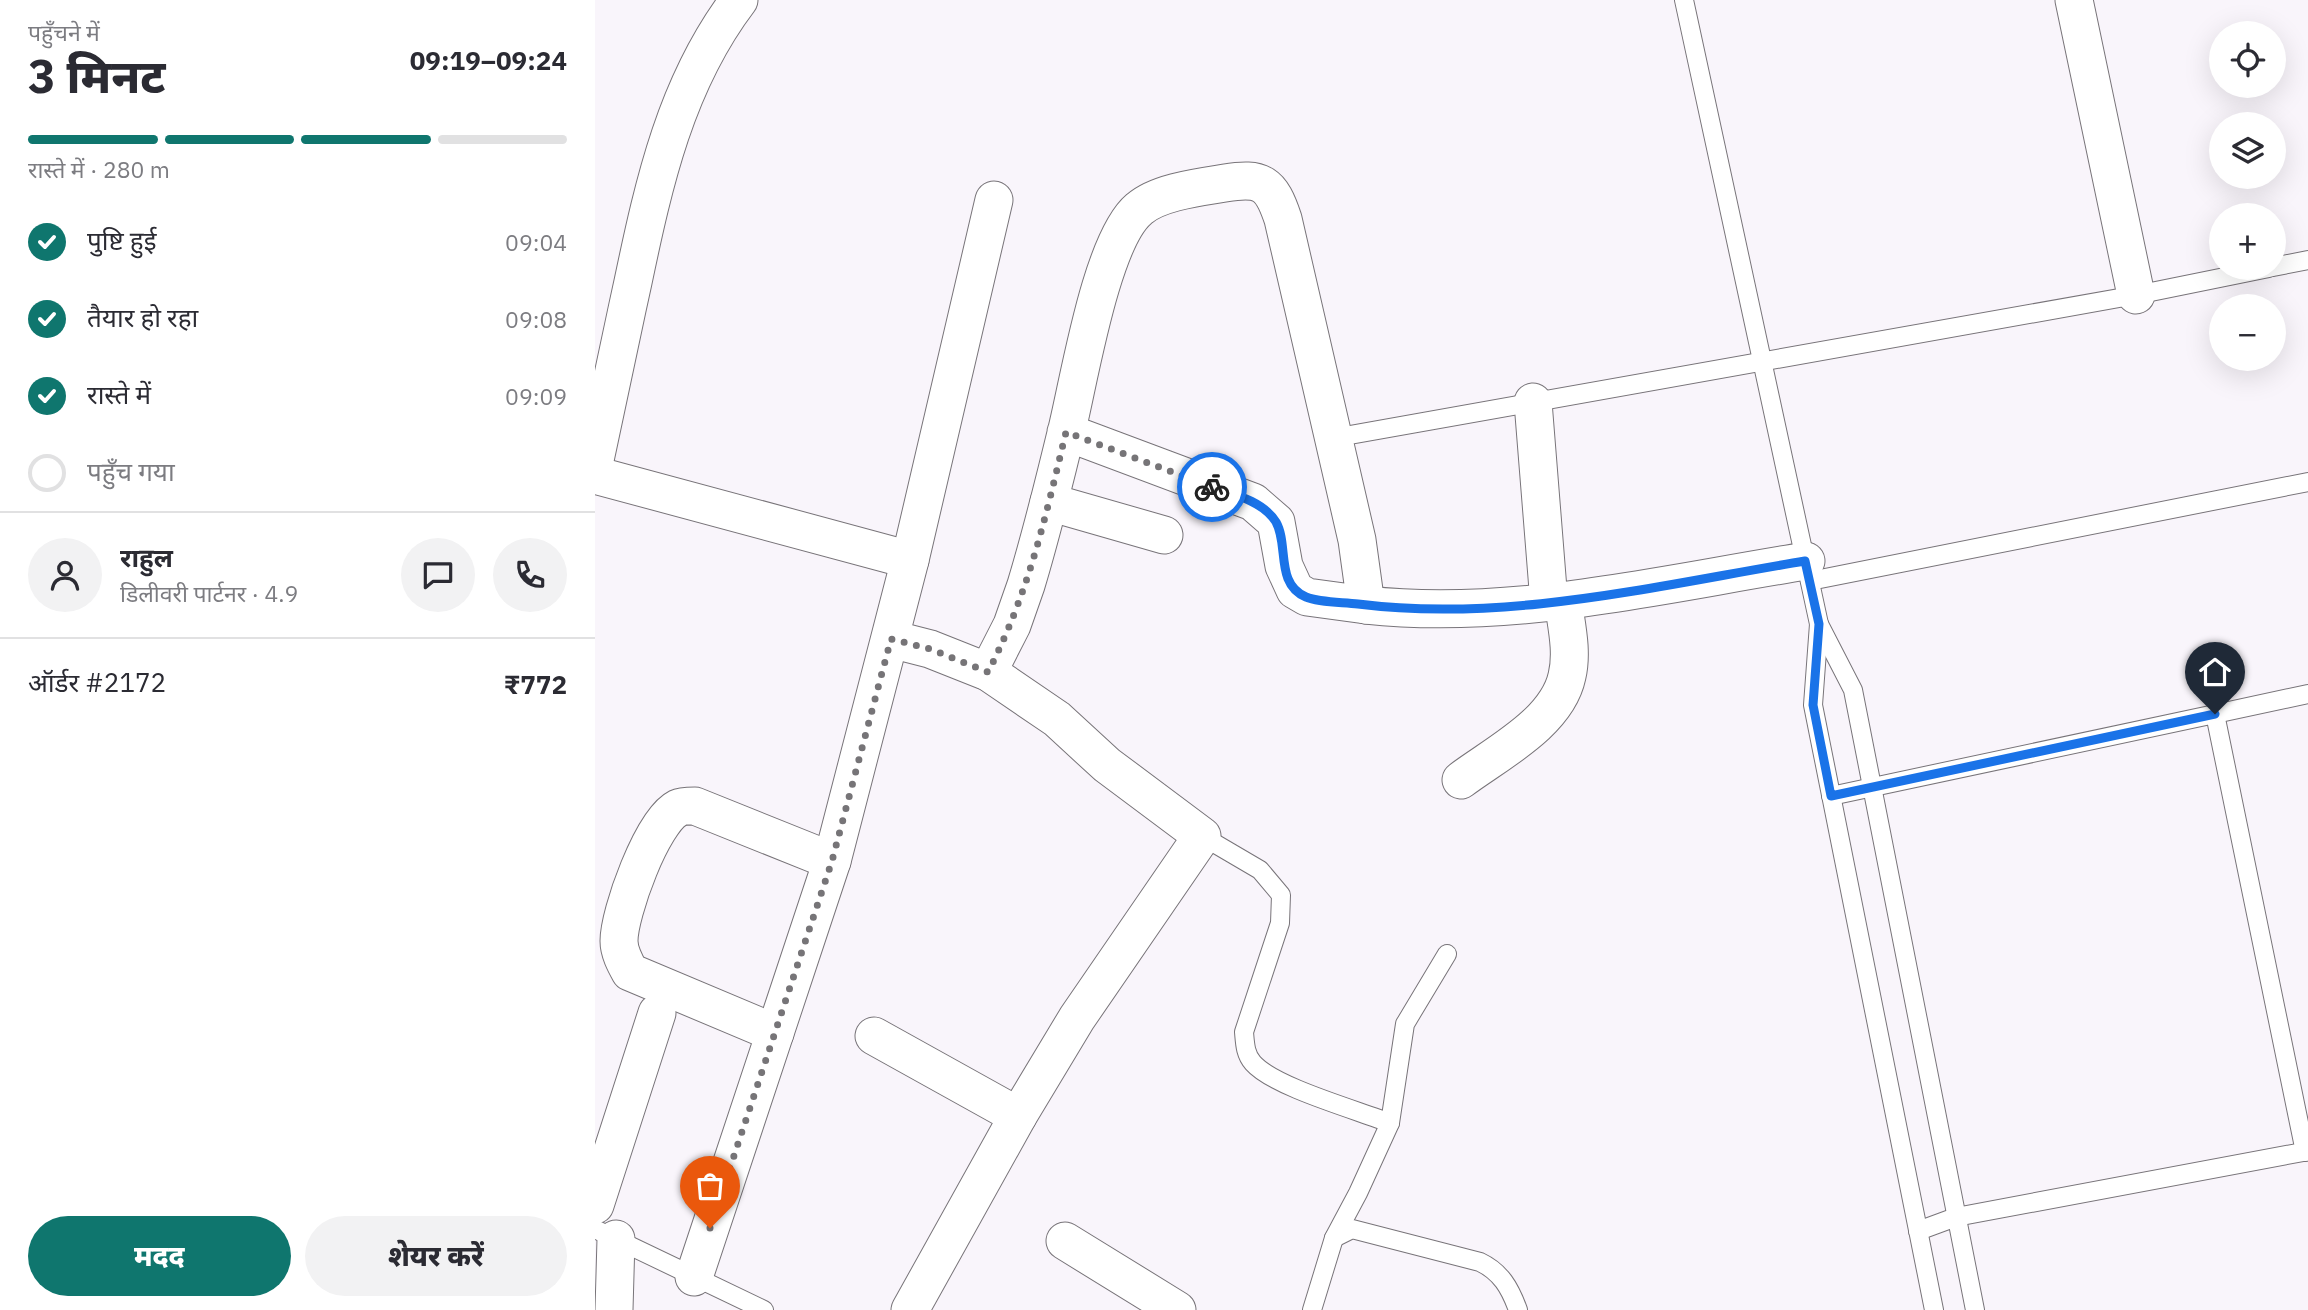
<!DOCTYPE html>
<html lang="hi">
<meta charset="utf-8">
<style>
:root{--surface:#fff;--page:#f2f2f3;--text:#2b2b33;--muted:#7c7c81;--line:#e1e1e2;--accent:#0f766e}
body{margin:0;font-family:"IBM Plex Sans","Noto Sans Devanagari",sans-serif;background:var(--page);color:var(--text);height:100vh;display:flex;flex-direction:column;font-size:26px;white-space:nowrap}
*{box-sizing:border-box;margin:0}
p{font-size:23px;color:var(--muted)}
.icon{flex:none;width:38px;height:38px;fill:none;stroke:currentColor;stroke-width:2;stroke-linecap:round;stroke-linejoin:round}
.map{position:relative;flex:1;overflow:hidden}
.sheet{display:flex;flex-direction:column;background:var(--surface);width:595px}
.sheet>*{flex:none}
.controls{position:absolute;left:1614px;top:21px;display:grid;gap:14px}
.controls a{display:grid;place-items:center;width:77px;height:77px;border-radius:50%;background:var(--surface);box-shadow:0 7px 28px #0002;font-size:35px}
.pin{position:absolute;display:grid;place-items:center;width:60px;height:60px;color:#fff;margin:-72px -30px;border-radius:50% 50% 50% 0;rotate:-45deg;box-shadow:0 0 7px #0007}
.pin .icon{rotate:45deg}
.courier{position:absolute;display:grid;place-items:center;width:70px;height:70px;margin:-35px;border:5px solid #1a73e8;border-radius:50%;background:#fff;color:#222;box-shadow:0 2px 9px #0007}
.headline em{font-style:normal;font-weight:800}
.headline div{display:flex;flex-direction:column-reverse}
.headline{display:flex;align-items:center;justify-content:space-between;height:119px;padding:0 28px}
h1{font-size:46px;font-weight:800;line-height:52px}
.bar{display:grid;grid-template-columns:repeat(4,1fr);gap:10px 7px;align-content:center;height:84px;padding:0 28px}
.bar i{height:9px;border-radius:5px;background:var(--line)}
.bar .current{background:var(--accent)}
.bar p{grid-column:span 4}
.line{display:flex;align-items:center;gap:18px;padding:0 28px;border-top:2px solid var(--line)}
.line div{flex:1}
.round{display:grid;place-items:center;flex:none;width:74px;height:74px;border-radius:37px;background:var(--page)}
ol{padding:0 28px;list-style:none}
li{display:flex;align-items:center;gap:21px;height:77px}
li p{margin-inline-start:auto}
li .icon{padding:7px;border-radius:50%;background:var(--accent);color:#fff;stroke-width:4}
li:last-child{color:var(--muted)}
li i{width:38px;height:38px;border:4px solid var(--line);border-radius:50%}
.action{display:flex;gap:14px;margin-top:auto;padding:14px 28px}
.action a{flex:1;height:80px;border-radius:42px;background:var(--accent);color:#fff;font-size:28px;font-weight:800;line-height:80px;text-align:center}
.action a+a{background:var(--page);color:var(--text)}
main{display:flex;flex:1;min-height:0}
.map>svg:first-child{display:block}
</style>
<main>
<section class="sheet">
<div class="headline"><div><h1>3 मिनट</h1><p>पहुँचने में</p></div><em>09:19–09:24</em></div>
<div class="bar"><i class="current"></i><i class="current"></i><i class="current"></i><i></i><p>रास्ते में · 280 m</p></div>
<ol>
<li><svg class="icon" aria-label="check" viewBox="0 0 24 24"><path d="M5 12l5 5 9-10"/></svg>पुष्टि हुई<p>09:04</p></li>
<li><svg class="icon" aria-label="check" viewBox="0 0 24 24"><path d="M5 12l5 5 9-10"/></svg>तैयार हो रहा<p>09:08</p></li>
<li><svg class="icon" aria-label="check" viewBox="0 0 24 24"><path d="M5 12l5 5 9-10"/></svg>रास्ते में<p>09:09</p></li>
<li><i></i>पहुँच गया</li>
</ol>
<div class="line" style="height:126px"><a class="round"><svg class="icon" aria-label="person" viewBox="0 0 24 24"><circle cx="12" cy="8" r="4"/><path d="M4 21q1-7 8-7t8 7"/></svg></a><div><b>राहुल</b><p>डिलीवरी पार्टनर · 4.9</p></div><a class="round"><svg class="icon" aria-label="chat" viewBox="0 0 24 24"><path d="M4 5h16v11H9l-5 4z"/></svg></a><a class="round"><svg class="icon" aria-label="phone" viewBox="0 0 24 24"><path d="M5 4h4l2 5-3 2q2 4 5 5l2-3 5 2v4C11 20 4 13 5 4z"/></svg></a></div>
<div class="line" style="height:91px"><div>ऑर्डर #2172</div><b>₹772</b></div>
<div class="action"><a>मदद</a><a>शेयर करें</a></div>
</section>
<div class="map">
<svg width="1713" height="1310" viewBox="0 0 1713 1310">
<rect width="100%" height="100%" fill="#f9f5fb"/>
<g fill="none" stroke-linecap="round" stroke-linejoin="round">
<g stroke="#787479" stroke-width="20">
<g id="lane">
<path d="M1089,0L1224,624L1258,690L1380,1310"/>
<path d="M1678,267L1713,260"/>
<path d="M738,438L1541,295L1674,268"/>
<path d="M1215,581L1713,482"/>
<path d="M1224,624L1218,705L1339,1310"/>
<path d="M1620,714L1713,694"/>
<path d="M1236,796L1620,714L1710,1152"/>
<path d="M607,836L665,870L686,895L685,923L649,1032C650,1043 650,1054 658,1063C679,1087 762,1110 795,1123L810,1024L852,954"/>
<path d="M0,1229L169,1310"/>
<path d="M1323,1231L1361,1217L1713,1151"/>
<path d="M739,1238L757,1229L885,1262C906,1272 915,1288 923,1310"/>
<path d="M717,1310L739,1238L763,1193L795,1123"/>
</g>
</g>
<g stroke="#787479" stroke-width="39">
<g id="street">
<path d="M1479,0L1541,295"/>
<path d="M938,402L954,602"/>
<path d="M0,460C13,400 25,341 38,282C59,182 81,83 144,0"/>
<path d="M0,475L315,560"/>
<path d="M454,502L569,535"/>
<path d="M771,605C918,621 1066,584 1211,561"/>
<path d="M296,639L335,649L393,672L462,719L512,765L607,836L482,1018L423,1116"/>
<path d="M393,672L417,625L431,585C447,532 460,479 473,425C485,375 507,240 544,209C563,192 605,187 630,183C667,177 676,183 688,219L762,540L771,605L712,597L700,590L689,566L681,522L658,502L471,432"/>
<path d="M866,780C902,753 962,723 972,676C978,651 971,624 968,600"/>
<path d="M180,1033L35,972C30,963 24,952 24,941C24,913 57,821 83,808C87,806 95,806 100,806L237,861"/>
<path d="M279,1036L423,1116L315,1310"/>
<path d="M0,1205L62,1013"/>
<path d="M470,1241L582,1310"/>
<path d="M99,1277L237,861L315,560L399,200"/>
<path d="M19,1310L21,1239"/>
</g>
</g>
<use href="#lane" stroke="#fff" stroke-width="18"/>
<use href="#street" stroke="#fff" stroke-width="37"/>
</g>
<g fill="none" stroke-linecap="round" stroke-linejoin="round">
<path stroke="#767477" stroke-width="7" stroke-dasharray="0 12.6" d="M115,1228L237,861L296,639L335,649L393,672C434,592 450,519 471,432L617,487"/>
<path stroke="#1a73e8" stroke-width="9" d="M617,487C638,494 668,501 681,522C694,545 680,584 711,597C726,603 748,602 763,604C913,623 1064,585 1210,561L1224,624L1218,705L1236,796L1620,714"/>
</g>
</svg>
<div class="controls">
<a><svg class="icon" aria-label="locate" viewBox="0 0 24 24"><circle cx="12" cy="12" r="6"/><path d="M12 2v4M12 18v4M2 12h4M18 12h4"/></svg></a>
<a><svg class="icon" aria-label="layers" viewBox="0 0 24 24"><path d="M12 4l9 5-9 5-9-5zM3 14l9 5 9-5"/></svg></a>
<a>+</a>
<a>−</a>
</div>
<div class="pin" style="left:115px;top:1228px;background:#ea580c"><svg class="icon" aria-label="bag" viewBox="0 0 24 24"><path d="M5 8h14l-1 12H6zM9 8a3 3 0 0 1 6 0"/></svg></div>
<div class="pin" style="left:1620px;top:714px;background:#1f2937"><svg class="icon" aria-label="home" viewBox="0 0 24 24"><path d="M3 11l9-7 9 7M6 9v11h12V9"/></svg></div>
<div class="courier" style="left:617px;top:487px"><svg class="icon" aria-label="bike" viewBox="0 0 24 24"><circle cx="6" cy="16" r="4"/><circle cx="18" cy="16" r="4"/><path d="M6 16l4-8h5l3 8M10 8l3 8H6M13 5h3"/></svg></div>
</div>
</main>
